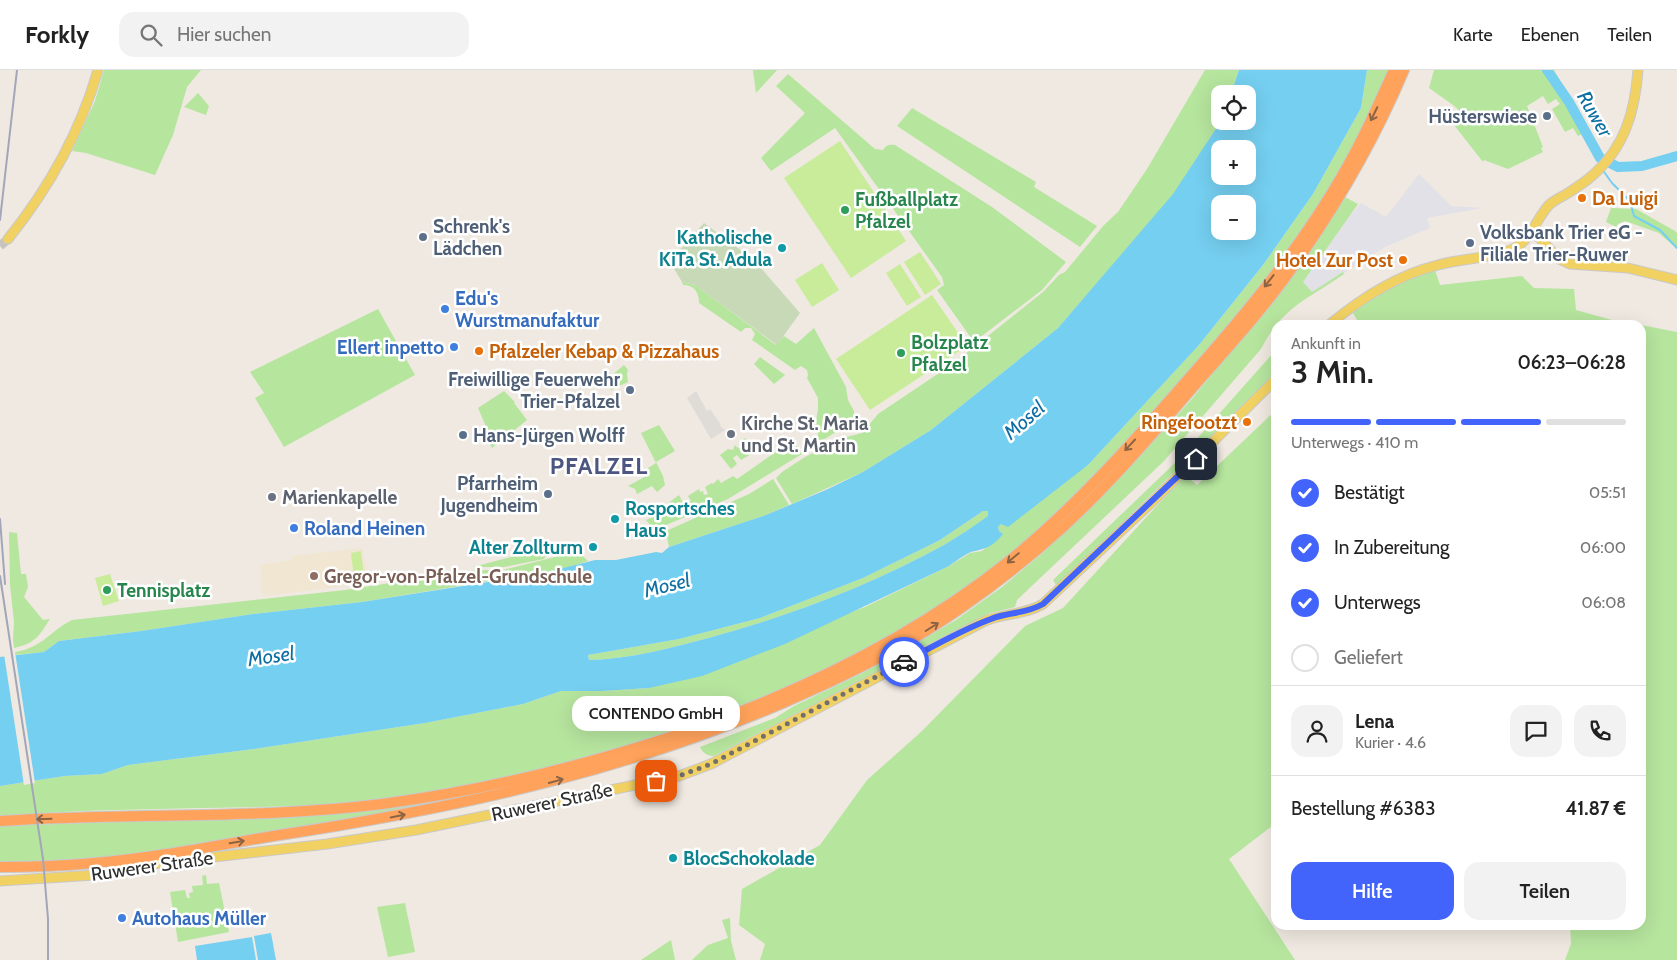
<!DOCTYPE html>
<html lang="de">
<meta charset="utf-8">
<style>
:root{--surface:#fff;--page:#f2f2f2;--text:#222;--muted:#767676;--line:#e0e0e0;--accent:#4264fb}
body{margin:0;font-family:Cabin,sans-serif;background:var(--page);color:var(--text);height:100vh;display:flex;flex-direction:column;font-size:19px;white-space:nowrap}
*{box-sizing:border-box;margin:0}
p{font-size:16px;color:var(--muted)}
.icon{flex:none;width:28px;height:28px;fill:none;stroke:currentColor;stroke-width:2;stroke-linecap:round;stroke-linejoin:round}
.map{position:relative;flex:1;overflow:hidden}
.sheet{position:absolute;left:1271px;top:250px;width:375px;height:610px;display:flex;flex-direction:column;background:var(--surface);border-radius:15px;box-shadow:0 5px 20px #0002}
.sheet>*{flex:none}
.controls{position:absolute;left:1211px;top:15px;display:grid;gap:10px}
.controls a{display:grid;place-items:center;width:45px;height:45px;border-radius:10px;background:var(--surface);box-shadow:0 5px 20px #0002;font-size:25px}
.pin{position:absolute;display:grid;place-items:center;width:42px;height:42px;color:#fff;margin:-21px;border-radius:10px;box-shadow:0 2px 8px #0006}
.courier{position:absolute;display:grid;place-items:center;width:50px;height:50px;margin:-25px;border:4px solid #4264fb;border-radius:50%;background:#fff;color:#222;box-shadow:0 1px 6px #0007}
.bubble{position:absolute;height:35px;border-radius:15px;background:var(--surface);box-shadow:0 5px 20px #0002;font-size:16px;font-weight:600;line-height:35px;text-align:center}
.head em{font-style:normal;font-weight:600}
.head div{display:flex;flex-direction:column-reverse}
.head{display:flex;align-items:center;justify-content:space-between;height:85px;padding:0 20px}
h1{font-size:32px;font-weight:600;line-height:38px}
.bar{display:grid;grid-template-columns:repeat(4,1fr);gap:8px 5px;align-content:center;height:60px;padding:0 20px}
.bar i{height:6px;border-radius:4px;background:var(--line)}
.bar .current{background:var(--accent)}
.bar p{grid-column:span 4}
.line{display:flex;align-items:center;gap:12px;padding:0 20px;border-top:1px solid var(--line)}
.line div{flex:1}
.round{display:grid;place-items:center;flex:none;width:52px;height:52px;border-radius:15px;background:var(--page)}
ol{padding:0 20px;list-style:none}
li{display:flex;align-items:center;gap:15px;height:55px}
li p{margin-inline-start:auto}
li .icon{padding:5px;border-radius:50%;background:var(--accent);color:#fff;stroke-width:4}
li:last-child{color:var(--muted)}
li i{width:28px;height:28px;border:2px solid var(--line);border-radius:50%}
.action{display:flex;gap:10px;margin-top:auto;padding:10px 20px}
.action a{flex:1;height:58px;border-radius:15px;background:var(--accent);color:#fff;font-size:20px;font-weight:600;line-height:58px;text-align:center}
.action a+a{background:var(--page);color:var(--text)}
header{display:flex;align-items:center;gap:30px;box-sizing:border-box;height:70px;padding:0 25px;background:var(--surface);border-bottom:1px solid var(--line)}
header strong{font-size:24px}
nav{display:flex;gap:28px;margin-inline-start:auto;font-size:18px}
.search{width:350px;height:45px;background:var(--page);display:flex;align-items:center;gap:12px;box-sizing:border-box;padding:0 18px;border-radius:15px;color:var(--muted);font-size:19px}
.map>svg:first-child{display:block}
</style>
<header>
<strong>Forkly</strong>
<div class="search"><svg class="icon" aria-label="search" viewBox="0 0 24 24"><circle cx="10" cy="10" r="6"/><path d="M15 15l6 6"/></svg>Hier suchen</div>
<nav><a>Karte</a><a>Ebenen</a><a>Teilen</a></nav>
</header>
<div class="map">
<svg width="1677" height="890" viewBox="0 0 1677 890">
<rect width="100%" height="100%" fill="#efe9e1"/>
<path fill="#e3e1e8" d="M1419,104L1451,136L1482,138L1427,148L1430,158L1385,177L1310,225L1296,207L1361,133L1386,147Z"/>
<path fill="#f0e6d1" d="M362,478L369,513L263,526L260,495L292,490V486Z"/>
<g fill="#b6e59e">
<path d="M104,0H201L187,17L173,65L155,105L86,83L72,81L95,31Z"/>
<path d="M753,0H777L756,23Z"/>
<path d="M1205,0H1239L1231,24H1220L1221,51L1174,124L1058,258L931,360L863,402L792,434L776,408L782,402L805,387L843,368L862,363L878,344L954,293L1043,222L1059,205L1065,202L1104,155L1118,142L1147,99Z"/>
<path d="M1367,0H1389C1371,41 1352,83 1328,121C1290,180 1245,235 1199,289C1136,363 1070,439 991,499C822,628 590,701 380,730C338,736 296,736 254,737C169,739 84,739 0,746V716L65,706L102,704L128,695L254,679L425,653L523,634L561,621H602L649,618L865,537L949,496L970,483L982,481L1002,464L999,461L998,457L1001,454L1088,395L1199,275L1263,195L1313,124L1361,38Z"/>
<path d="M1434,0H1554L1588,61L1578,66L1573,58L1565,62L1552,39L1560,34L1556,29L1548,34L1543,26L1527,36L1543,77L1541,78L1543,82L1508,99L1484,90L1483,92L1454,55L1463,44L1453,35L1429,18Z"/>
<path d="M788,4L875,79L883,80C886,75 889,74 895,75L992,137L1066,192L1042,220L974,272L937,220L944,215L942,207L835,58L771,101L761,88L805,43L776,16Z"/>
<path d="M198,23L209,36L206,45L184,37Z"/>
<path d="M912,38L1036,112L1034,117L1097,156L1080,177L897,56Z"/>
<path d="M1345,127L1358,134L1303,212L1312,222L1343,202L1344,204C1307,230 1283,236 1261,279L1164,391L1036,512L1017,530L1015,537L990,543L714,686C707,686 703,683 700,677L775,648L794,636L861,604L917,573L956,550L1002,517L1044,482L1140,386L1191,330L1298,199Z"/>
<path d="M1611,138L1636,139L1675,161L1677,163V179L1659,163L1625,151L1618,154L1616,157L1606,152Z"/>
<path d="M1434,197L1440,215L1522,206L1534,218L1574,219L1576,240L1619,252L1641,255H1360L1350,238L1365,227Z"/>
<path d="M682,212L695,215L776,275L784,266L796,274L814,258L846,317L848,330L854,341V351L818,373V364L815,357L818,339V328L807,308L808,305L807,300L801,296L795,300L752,270L755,264L751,258H745L741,262L699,233C699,223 695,215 683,215Z"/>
<path d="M378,239L415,305L284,377L255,328L264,323L250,302Z"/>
<path d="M1641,255L1677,262V890H1565L1571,874L1570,855H1641Z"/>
<path d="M1273,283L1276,287V302L1057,517L1053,510L1179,389Z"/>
<path d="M760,287L785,305L774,314L754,294Z"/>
<path d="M624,295L628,300L627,304L628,312L611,320L602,306L609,302L612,305Z"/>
<path d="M504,321L515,332L514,333L527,350L492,378L484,363L488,361L478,338Z"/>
<path d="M1276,340V753L1229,789L1295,890H760L765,874L739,855L742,819L820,775L867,710L921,662L1025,556L1063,538L1185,405L1197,415Z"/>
<path d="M659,355L675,381L656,392L663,406L665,415L657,422L652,416L637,424L635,419L628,416L650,404L648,398L656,393L641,363Z"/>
<path d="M745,368L755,382L741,390L737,385L733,388L737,394L731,399L720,385L728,379L733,380L735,375L738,378L743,377L744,373L742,370Z"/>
<path d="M793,370L802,384L728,429L654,460L646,450L656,445L655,443L679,425L683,433L691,431L688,426L699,419L700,422L703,421L704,425L708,424L705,417L712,413L713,414L718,409L721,413L733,406L737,409Z"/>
<path d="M773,409L789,435L766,445L669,477L666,461L749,424Z"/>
<path d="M983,441H989V446C974,456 959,466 944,475C871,515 792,545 712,567C672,578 630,589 589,590L588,585L594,584L679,569L760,548L863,508L940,470Z"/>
<path d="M9,462L17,463L21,504H26L28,517L24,527L43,550L50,549C39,566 36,573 14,578L13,569L14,552L10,515Z"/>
<path d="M534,477L546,483L566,480L546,485L544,489L504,497H473L522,484Z"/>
<path d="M567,484H581L588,491L564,499L362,532L253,544L141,561L59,571L44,582L15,585V582C42,578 50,561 72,550L345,520L474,500H503Z"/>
<path d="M493,720V723C362,747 231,773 99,788C66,791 33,792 0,793V756L232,748Z"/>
<path d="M206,805L207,814L219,813L229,862L178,872L170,822L185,820L187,828H190L189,823L193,822L192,816L203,815L202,806Z"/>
<path d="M405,833L415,882L388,887L377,837Z"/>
<path d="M730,848L731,871L736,890H692L708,875L728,868L722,850Z"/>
<path d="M671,870L675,890H641Z"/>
</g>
<path fill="#c8d9b8" d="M704,153L754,190L800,243L777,275L695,215L682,212L670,192L681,186L678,182Z"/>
<g fill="#c9ec9a">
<path d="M840,71L906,171L851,208L784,108Z"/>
<path d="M920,182L941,214L925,225L904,192Z"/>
<path d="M822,193L839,220L812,237L795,210Z"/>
<path d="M900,194L921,227L907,236L886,203Z"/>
<path d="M932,225L967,276L870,340L836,289Z"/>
<path d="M361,481L364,507L354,508L351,483Z"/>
<path d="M110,504L119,531L103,536L95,508Z"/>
</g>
<path fill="#dfdcd8" d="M696,321L707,341L710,339L721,355L720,356L725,360L711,369L687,328Z"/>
<g fill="#75cff0" fill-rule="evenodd">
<path d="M1239,0H1367L1361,38L1313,124L1263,195L1199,275L1088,395L1008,457L1001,454L998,457L999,461L1003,464C991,478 987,478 971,482C964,485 956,491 949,496L785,574L702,606L649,618L602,621H561L523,634L425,653L254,679L128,695L102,704L65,706L0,716V587L44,582L59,571L141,561L253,544L362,532L544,503L595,490H616L656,482L662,483L669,477L766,445L828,419L863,402L931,360L1058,258L1173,124L1221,51H1248V24H1231ZM1220,79H1248V106H1220ZM1220,134H1248V161H1220ZM983,441H988V446C974,456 959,466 944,475C871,515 792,545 712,567C672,578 630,589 589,590L588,585L594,584L679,569L760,548L863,508L940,470Z"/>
<path d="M271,863L276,890H258L254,866Z"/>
<path d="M252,867L256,890H197L195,876Z"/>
</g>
<path fill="#efe9e1" d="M15,582L35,713L24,715L4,584Z"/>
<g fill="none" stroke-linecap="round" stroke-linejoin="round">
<g stroke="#75cff0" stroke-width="2">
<path d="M1600,88V95"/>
<path d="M1602,99L1612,113L1630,131L1634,146L1660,160L1677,178"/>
</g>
<path stroke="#75cff0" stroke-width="10" d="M1547,0L1569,32L1600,88L1618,97L1642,96L1677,86"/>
<path stroke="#c8c4bd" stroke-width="9" stroke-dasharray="9 4.5" stroke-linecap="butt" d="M0,176L8,169"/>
<g stroke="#c9c9c9" stroke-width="11">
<g id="major">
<path d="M1532,160L1559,189L1570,194L1628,198L1677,210"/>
<path d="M8,169C49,118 80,63 98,0"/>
<path d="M1329,255C1361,228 1397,205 1438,195C1462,188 1490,189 1513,179C1531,170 1536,149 1549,135C1554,130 1562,127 1568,123C1576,118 1585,112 1593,105C1625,77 1635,41 1638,0"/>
<path d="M0,811L95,805L153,794L327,774L416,760L679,706L711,694L985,551C1004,543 1025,545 1043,534L1150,434L1276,309"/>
</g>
</g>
<g stroke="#c9c9c9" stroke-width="12">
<g id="highway">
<path d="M0,751C127,742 255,750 382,734C475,722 566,700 655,672C782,631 904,575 1009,491C1073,439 1128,378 1182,316C1245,245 1309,169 1354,84C1369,57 1381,28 1394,0"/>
<path d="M0,797C32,797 63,796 94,793C154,788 214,776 273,766C458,738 639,699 810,621C862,598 914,571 961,538C996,514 1030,487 1062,458C1112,412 1157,359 1202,307C1233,272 1268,233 1295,194C1338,133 1375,69 1404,0"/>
</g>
</g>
<use href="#major" stroke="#f2d163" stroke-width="9"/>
<use href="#highway" stroke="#ffa35c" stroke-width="10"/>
<g stroke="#a3a6b8" stroke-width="2">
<path d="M0,150L17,0"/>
<path d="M0,449L5,514"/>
<path d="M0,506L43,789L48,849V890"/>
</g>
</g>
<defs><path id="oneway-shaft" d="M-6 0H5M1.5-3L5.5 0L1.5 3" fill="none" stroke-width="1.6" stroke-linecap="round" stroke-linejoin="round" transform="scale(1.25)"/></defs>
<g stroke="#8c6343">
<use href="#oneway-shaft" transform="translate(1374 44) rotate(116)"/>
<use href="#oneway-shaft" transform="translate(1269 211) rotate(128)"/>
<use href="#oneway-shaft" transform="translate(1130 375) rotate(133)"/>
<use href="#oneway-shaft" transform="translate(1013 488) rotate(140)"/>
<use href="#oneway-shaft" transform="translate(932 557) rotate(-32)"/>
<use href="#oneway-shaft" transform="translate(556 711) rotate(-15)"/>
<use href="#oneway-shaft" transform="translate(398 746) rotate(-11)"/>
<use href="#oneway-shaft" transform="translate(44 749) rotate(178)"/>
<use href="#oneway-shaft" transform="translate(237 772) rotate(-9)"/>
</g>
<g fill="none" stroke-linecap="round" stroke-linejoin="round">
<path stroke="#726f6d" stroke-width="5" stroke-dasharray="0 9" d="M656,711L679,706L711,694L904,592"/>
<path stroke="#4264fb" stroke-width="6" d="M904,592C932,577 961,560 991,549C1008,542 1026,544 1043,534L1196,389"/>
</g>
<g fill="#5c6f8a" stroke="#fff" stroke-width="2">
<circle cx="1547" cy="46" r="5"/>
<circle cx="423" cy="167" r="5"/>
<circle cx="1470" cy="173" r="5"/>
<circle cx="630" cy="320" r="5"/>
<circle cx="463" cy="365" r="5"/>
<circle cx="548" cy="424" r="5"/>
</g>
<g fill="#e8710a" stroke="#fff" stroke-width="2">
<circle cx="1582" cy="128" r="5"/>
<circle cx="1403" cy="190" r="5"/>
<circle cx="479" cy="281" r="5"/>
<circle cx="1247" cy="352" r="5"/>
</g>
<g fill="#2e9e5b" stroke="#fff" stroke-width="2">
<circle cx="845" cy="140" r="5"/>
<circle cx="901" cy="283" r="5"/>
<circle cx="107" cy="520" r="5"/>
</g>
<g fill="#0f9aa8" stroke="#fff" stroke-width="2">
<circle cx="782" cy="178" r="5"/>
<circle cx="615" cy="449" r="5"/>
<circle cx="593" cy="477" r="5"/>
<circle cx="673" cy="788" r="5"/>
</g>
<g fill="#3f7fe0" stroke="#fff" stroke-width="2">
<circle cx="445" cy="239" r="5"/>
<circle cx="454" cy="277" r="5"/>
<circle cx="294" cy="458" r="5"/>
<circle cx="122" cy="848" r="5"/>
</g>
<g fill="#6b7280" stroke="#fff" stroke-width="2">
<circle cx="731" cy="364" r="5"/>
<circle cx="272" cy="427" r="5"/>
</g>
<circle fill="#8d6e63" stroke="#fff" stroke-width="2" cx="314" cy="506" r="5"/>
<g text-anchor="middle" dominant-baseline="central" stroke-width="5" stroke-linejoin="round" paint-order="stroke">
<g font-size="19" font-weight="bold" fill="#4e5e75" stroke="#fff" text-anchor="end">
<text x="1537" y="46">Hüsterswiese</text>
<text x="433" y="156" text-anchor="start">Schrenk's<tspan x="433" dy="22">Lädchen</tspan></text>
<text x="1480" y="162" text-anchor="start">Volksbank Trier eG -<tspan x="1480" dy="22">Filiale Trier-Ruwer</tspan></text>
<text x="620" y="309">Freiwillige Feuerwehr<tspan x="620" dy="22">Trier-Pfalzel</tspan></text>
<text x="473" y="365" text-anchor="start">Hans-Jürgen Wolff</text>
<text x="538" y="413">Pfarrheim<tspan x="538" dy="22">Jugendheim</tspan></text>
</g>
<g font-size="19" font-weight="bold" fill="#c56008" stroke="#fff" text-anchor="start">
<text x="1592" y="128">Da Luigi</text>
<text x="1393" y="190" text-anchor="end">Hotel Zur Post</text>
<text x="489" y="281">Pfalzeler Kebap &amp; Pizzahaus</text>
<text x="1237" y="352" text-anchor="end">Ringefootzt</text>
</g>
<g font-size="19" font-weight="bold" fill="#27864d" stroke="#fff" text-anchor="start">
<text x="855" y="129">Fußballplatz<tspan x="855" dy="22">Pfalzel</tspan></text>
<text x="911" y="272">Bolzplatz<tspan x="911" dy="22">Pfalzel</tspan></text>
<text x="117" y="520">Tennisplatz</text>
</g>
<g font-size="19" font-weight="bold" fill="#0d838f" stroke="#fff" text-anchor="end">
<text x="772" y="167">Katholische<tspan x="772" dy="22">KiTa St. Adula</tspan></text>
<text x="625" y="438" text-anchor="start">Rosportsches<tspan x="625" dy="22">Haus</tspan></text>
<text x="583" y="477">Alter Zollturm</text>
<text x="683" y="788" text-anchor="start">BlocSchokolade</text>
</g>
<g font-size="19" font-weight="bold" fill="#366cbe" stroke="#fff" text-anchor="start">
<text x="455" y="228">Edu's<tspan x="455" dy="22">Wurstmanufaktur</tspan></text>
<text x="444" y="277" text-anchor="end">Ellert inpetto</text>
<text x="304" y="458">Roland Heinen</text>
<text x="132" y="848">Autohaus Müller</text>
</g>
<g font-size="19" font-weight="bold" fill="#5b616d" stroke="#fff" text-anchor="start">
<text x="741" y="353">Kirche St. Maria<tspan x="741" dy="22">und St. Martin</tspan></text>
<text x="282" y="427">Marienkapelle</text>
</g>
<g font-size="19" font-weight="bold" fill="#785e54" stroke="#fff" text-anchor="start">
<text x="324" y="506">Gregor-von-Pfalzel-Grundschule</text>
</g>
<g font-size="19" fill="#2e2e2e" stroke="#fff">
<text transform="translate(552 732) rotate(-12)">Ruwerer Straße</text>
<text transform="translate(152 796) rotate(-8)">Ruwerer Straße</text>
</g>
<g font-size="20" font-style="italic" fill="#0d6fa3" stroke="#fff">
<text transform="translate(1595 44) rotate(60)">Ruwer</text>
<text transform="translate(1024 350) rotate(-41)">Mosel</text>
<text transform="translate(667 515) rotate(-14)">Mosel</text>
<text transform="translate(271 586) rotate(-8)">Mosel</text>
</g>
<g font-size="24" font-weight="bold" letter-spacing="1" fill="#4d5680" stroke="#fff">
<text x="599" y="395">PFALZEL</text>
</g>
</g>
</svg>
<div class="controls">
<a><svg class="icon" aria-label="locate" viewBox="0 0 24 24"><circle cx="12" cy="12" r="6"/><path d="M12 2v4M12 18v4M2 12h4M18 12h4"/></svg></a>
<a>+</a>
<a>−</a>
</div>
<div class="pin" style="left:656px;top:711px;background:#ea580c"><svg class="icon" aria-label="bag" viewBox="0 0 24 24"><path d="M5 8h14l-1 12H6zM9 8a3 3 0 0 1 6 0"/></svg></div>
<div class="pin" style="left:1196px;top:389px;background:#1f2937"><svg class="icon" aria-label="home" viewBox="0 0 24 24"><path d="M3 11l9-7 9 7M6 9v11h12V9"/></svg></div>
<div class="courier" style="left:904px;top:592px"><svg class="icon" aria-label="car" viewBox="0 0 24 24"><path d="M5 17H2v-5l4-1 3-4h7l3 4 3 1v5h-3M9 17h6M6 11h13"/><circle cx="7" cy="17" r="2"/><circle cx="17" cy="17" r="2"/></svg></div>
<div class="bubble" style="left:572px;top:626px;width:168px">CONTENDO GmbH</div>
<section class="sheet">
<div class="head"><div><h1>3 Min.</h1><p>Ankunft in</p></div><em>06:23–06:28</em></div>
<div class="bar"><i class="current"></i><i class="current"></i><i class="current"></i><i></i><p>Unterwegs · 410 m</p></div>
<ol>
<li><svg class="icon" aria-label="check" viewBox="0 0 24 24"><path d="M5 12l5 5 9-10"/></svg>Bestätigt<p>05:51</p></li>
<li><svg class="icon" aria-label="check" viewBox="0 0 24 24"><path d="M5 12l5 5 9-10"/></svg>In Zubereitung<p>06:00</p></li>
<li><svg class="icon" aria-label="check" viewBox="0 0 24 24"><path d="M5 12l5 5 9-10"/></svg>Unterwegs<p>06:08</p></li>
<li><i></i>Geliefert</li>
</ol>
<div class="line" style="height:90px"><a class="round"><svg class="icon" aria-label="person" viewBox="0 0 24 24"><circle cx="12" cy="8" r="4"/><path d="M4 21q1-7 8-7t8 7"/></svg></a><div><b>Lena</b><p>Kurier · 4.6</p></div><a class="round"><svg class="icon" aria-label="chat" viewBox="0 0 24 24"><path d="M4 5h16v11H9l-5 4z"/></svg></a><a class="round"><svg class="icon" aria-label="phone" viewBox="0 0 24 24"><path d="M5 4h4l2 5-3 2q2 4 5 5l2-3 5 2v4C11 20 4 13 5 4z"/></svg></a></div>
<div class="line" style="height:65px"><div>Bestellung #6383</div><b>41.87 €</b></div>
<div class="action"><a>Hilfe</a><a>Teilen</a></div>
</section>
</div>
